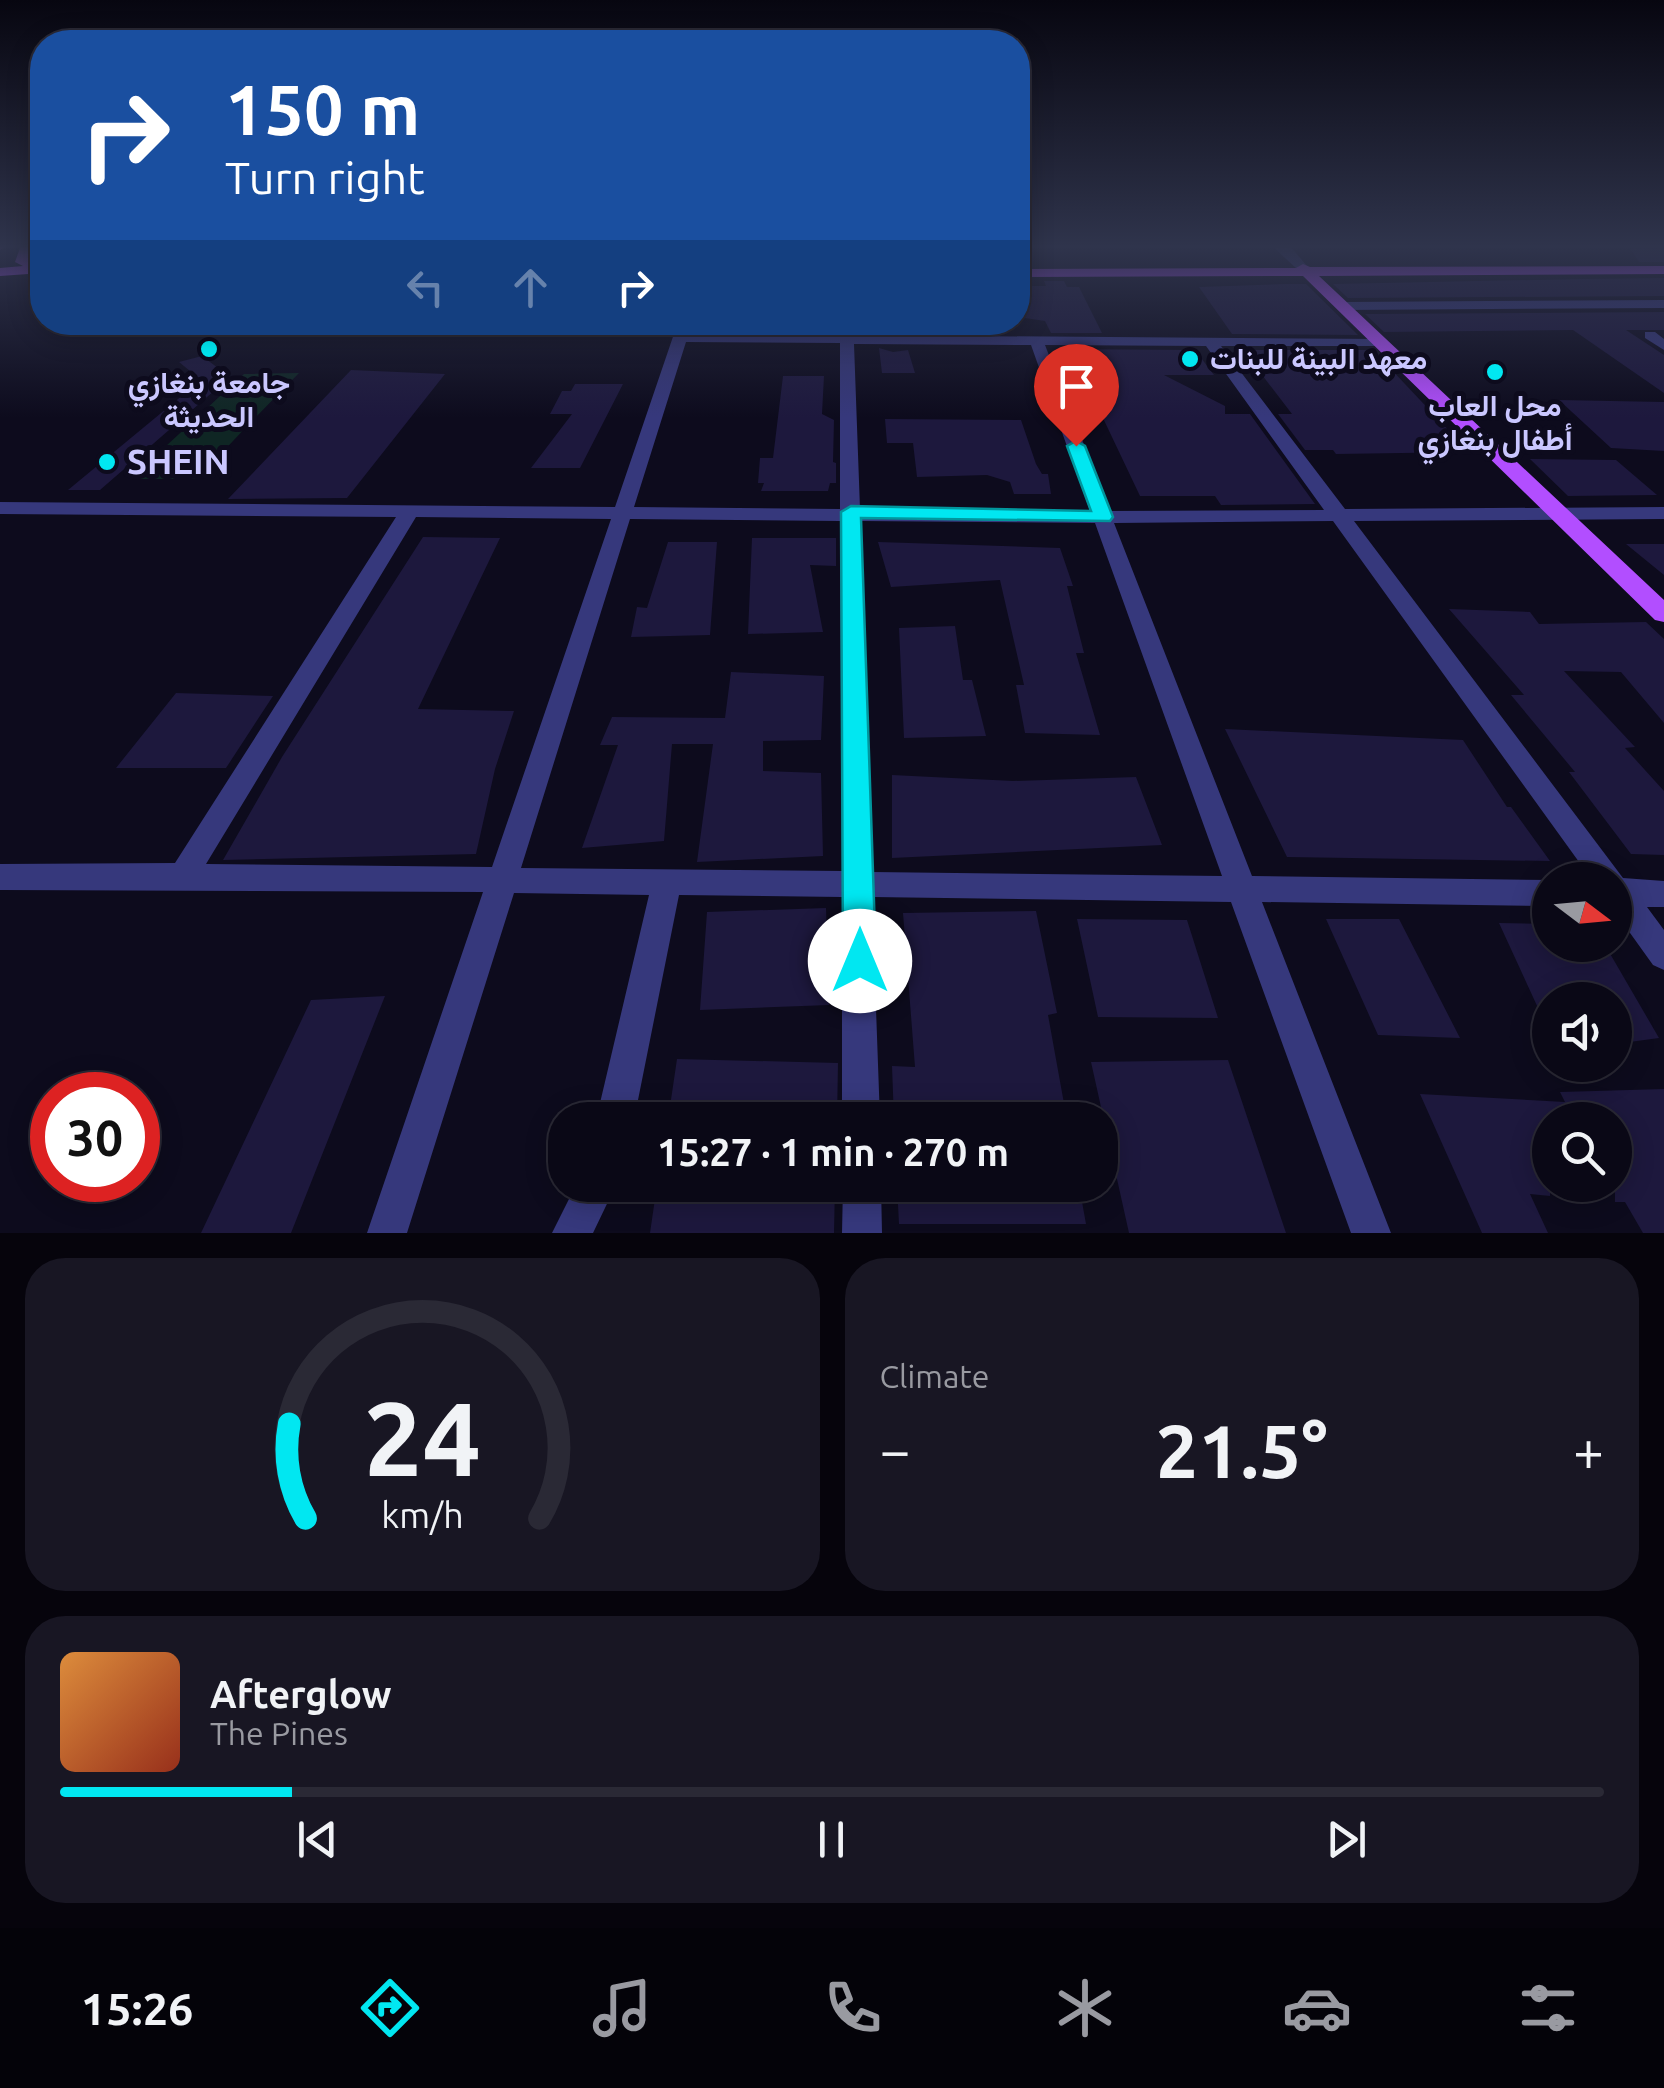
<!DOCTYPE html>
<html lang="en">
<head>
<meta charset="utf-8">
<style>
	:root { --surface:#0a0816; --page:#181623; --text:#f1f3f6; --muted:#999aa1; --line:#2a2935; --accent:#01e7f1 }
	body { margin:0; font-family:Ubuntu,Vazirmatn,sans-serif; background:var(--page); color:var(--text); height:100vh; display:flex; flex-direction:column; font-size:38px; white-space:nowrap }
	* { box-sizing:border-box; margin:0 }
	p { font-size:32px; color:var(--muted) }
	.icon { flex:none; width:55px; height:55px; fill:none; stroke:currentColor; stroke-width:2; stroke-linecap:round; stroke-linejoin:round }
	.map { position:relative; height:1233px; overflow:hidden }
	.sheet { display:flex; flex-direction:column; gap:25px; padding:25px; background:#06040c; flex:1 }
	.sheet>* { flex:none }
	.guide { position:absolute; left:30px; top:30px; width:1000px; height:305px; border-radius:40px; box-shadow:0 5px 25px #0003,0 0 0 2px var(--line); background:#1a4fa0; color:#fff; overflow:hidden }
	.needle { width:65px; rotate:106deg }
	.controls { position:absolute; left:1532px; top:862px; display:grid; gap:20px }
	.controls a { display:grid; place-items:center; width:100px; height:100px; border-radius:50%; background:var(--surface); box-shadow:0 5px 25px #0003,0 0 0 2px var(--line); font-size:50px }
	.speed { position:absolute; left:30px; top:1072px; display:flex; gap:20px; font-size:50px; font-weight:700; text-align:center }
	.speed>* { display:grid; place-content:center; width:130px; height:130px; border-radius:50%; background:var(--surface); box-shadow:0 5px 25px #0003,0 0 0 2px var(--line); line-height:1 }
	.speed .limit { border:15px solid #d22; background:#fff; color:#111 }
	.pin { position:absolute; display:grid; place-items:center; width:85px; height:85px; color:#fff; margin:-102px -42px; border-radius:50% 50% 50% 0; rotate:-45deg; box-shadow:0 0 10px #0007 }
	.pin .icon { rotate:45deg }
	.me { position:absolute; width:110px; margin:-55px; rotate:0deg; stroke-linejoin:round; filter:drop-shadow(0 0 8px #0008) }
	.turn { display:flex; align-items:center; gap:35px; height:210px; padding:0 30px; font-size:45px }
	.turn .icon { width:130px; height:130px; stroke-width:2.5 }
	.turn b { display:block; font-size:70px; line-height:85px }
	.lanes { display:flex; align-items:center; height:95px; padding:0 30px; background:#0003; justify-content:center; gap:50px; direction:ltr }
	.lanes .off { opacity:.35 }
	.big { font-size:75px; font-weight:600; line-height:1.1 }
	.sheet .widget { flex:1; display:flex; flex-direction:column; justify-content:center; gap:15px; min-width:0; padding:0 35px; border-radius:40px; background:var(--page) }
	.sheet .dial { align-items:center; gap:0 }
	.dial svg { height:260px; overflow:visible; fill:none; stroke:var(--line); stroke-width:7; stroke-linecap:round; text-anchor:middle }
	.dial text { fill:var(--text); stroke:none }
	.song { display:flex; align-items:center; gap:30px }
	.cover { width:120px; height:120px; border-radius:15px; background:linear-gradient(135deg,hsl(30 70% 55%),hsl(10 70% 35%)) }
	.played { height:10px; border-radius:5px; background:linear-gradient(90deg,var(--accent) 15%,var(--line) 15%) }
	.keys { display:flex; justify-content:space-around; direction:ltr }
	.heat { display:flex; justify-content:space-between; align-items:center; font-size:55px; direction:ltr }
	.sheet .tiles { flex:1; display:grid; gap:25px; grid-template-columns:1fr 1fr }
	.widget:last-child { grid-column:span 2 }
	.trip { position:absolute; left:548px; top:1102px; width:570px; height:100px; border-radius:40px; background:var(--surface); box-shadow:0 5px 25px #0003,0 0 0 2px var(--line); font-weight:600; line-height:100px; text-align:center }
	.dock { display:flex; height:160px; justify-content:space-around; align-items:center; background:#040309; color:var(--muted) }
	.dock .icon { width:70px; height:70px }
	.dock .on { color:var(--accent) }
	.dock b { font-size:45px; color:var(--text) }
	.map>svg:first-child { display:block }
</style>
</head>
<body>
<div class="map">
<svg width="1664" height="1233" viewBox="0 0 1664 1233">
	<rect width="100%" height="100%" fill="#0d0b1d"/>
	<path fill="#0f2624" d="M299 373 253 420 193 421 244 374Z
		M251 422 197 479H130L191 423Z"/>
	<path fill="#1d183d" d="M1628 245H1664V262H1639Z
		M1581 279 1664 278V296L1348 298 1333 284Z
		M1044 281H1064L1067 287H1079L1102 333H1051L1045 321 1018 317V286H1046Z
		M1286 284H1306L1358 335 1232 334 1199 287Z
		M1664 312V330H1626L1664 355V393L1573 330 1384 332 1365 314Z
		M879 348 893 352 908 350 915 373H882Z
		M1059 349 1195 350 1214 375H1164L1225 406V414H1250L1315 504 1221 505 1215 496H1140L1102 416H1087Z
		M1243 350H1373L1469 452 1336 454 1333 450H1305L1278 414H1292Z
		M202 356 230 377 100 490H68L201 380 179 362Z
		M351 370 445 374 347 498 228 499Z
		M783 376H824L822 414 834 420 833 462 836 463V483H830L828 491H761L764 483H758L760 458H773Z
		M575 384H623L580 468H531L572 414H550L562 391H571Z
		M1559 400 1664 402V451L1611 448Z
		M885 419 1021 420 1036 464 1042 474H1048L1051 494H1014L1010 482 987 475 917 477 913 443H887Z
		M1530 459 1616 460 1657 495 1568 496Z
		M423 537 500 538 418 709 514 711 495 769 476 854 223 860 282 757Z
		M752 538H836V566L810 565 823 632 748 634Z
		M668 542H717L710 635 631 637 637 607 647 608Z
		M878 542 1060 548 1073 586H1067L1084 653H1076L1100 735 1025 733 1016 685H1024L1000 580 891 587Z
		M1626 544H1664V575Z
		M1449 609 1530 612 1539 624 1646 622 1664 639V723L1621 672 1564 671 1635 747 1625 748 1664 791V855L1631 854 1569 772H1575L1511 695H1524Z
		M955 626 963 680H972L986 736 904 738 899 628Z
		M731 672 824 676 821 740 763 741V771L821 773 823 856 697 862 713 744H672L664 841 582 848 618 745H600L612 717 725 718Z
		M176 693 273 696 226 768H116Z
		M1225 729 1463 740 1507 807H1511L1550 861 1287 857Z
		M892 775 1013 781 1136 777 1162 845 892 858Z
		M826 908 829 1005 700 1010 707 912Z
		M1036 911 1057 1013 1048 1015 1067 1120H894L892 1066 915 1067 903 913Z
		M1077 919 1187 920 1218 1018 1098 1017Z
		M1326 919H1399L1460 1038 1378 1035Z
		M1499 923 1550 924V945H1605L1659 1038 1615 1044V1000H1550V1034Z
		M385 996 291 1233H201L311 1000Z
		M677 1059 838 1063 837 1120H668Z
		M1228 1060 1286 1233H1129L1091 1062Z
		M1664 1089V1233H1643L1625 1202H1615V1120H1550V1196L1530 1194 1548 1233H1482L1420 1094 1565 1102 1560 1092Z
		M657 1185H835L834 1233H650Z
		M897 1185H1079L1086 1224H899Z"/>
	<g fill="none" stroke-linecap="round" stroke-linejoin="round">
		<path fill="#36387c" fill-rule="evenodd" d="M1271 245 1290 246 1307 266 1297 269Z
			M1664 300V308L1342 310 1335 306 1342 302Z
			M678 322H692L688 334 1381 339 1388 343 1386 346H1221L1345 509 1664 507V519L1354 521 1623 878 1664 881V907H1647L1664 930V970L1653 965 1615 912V880H1592L1333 521 1114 523 1252 876 1550 880V906L1262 902 1391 1233H1351L1231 902 872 897 880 1120H842V897L679 895 634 1120H596L649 895 514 893 407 1233H367L483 892 0 890V864L175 863 396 517 0 514V502L615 507ZM686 342 840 343V509L634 507ZM854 344 1031 345 1090 511 860 509ZM1045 345 1206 346 1324 510 1110 511ZM416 517 611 519 492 867 206 864ZM630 519 840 521 842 871 521 868ZM860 521 1095 523 1222 876 872 872Z
			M1645 332H1655L1664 339V350L1645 338Z
			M576 1185H616L593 1233H552Z
			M843 1185H881L882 1233H842Z"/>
		<path fill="#b24eff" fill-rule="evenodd" d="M0 245H8L0 250Z
			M21 245H34L30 260 42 263V273L0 276V268L23 266 15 262Z
			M1303 264 1310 267 1664 266V274L1319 276 1664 600V622L1655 620 1303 276 1018 277V269L1296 268Z"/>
	</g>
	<linearGradient id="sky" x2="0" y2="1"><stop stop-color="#070610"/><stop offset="0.59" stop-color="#2f344c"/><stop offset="1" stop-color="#2f344c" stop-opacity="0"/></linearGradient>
	<rect width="1664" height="418" fill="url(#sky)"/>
	<path fill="#01e7f1" stroke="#01969d" stroke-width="2.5" d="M1076 441 1085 446 1113 517 1110 521 861 518 876 961 871 972 860 976 848 972 843 961 841 512 851 506 1091 511 1067 446Z"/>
	<g fill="#01e7f1" stroke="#0d0b1d" stroke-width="4">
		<circle cx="209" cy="349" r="10"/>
		<circle cx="1190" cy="359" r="10"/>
		<circle cx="1495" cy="372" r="10"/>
		<circle cx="107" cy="462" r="10"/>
	</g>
	<g text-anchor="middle" stroke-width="10" stroke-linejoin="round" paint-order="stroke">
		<g font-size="30" font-weight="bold" fill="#cac7ff" stroke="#0d0b1d">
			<text x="1210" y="369" text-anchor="start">معهد البينة للبنات</text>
			<text x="209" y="393">جامعة بنغازي<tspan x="209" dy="34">الحديثة</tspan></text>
			<text x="1495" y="416">محل العاب<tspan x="1495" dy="34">أطفال بنغازي</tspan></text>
		</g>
		<g font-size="35" font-weight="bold" fill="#cac7ff" stroke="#0d0b1d" text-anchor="start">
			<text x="127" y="474">SHEIN</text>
		</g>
	</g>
</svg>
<div class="controls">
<a><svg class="needle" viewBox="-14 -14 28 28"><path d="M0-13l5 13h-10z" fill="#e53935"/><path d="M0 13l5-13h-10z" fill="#999aa1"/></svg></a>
<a><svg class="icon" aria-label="sound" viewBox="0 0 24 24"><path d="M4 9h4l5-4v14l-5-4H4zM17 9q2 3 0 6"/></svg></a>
<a><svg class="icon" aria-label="search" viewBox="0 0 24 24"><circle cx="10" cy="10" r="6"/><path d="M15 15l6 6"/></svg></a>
</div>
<div class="speed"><div class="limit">30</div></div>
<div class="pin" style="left:1076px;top:446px;background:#d93025"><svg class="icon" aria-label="arrive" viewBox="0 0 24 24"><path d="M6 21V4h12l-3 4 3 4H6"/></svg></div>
<svg class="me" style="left:860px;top:961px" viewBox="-20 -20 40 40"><circle r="19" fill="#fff"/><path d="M0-13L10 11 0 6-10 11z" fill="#01e7f1"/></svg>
<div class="trip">15:27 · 1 min · 270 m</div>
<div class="guide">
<div class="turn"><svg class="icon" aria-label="right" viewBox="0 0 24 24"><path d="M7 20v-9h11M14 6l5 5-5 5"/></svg><div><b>150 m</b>Turn right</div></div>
<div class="lanes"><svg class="icon off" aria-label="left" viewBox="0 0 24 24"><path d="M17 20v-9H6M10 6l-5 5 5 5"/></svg><svg class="icon off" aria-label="ahead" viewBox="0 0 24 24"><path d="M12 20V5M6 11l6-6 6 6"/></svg><svg class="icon" aria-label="right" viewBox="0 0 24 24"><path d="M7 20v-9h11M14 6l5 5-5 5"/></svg></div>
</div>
</div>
<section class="sheet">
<div class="tiles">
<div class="widget dial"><svg viewBox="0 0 100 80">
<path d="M14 69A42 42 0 1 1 86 69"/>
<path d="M14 69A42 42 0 0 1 9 40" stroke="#01e7f1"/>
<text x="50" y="56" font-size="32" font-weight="700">24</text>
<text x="50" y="72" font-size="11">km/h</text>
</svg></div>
<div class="widget"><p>Climate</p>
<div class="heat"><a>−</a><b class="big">21.5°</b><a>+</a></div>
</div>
<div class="widget">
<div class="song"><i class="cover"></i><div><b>Afterglow</b><p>The Pines</p></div></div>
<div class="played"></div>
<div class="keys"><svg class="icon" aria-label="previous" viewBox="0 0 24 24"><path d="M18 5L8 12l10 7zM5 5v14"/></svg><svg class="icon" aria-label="pause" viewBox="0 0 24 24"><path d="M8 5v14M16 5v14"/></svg><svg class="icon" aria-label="next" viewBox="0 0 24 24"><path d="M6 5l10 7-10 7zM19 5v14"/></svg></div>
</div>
</div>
</section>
<nav class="dock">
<b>15:26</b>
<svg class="icon on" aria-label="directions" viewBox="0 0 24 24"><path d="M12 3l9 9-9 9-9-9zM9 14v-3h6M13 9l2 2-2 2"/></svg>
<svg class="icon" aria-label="music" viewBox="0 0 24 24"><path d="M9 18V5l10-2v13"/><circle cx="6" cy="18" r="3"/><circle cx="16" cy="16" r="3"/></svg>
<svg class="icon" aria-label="phone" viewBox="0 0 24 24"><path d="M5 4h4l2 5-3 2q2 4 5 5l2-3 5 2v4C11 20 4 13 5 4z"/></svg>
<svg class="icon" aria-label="climate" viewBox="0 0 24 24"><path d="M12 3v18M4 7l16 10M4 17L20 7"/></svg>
<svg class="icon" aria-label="car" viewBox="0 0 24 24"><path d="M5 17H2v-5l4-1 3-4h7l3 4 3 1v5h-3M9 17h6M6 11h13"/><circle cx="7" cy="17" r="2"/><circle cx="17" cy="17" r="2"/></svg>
<svg class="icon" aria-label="filters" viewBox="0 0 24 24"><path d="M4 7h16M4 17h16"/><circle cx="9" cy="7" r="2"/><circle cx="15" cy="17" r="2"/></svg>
</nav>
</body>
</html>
